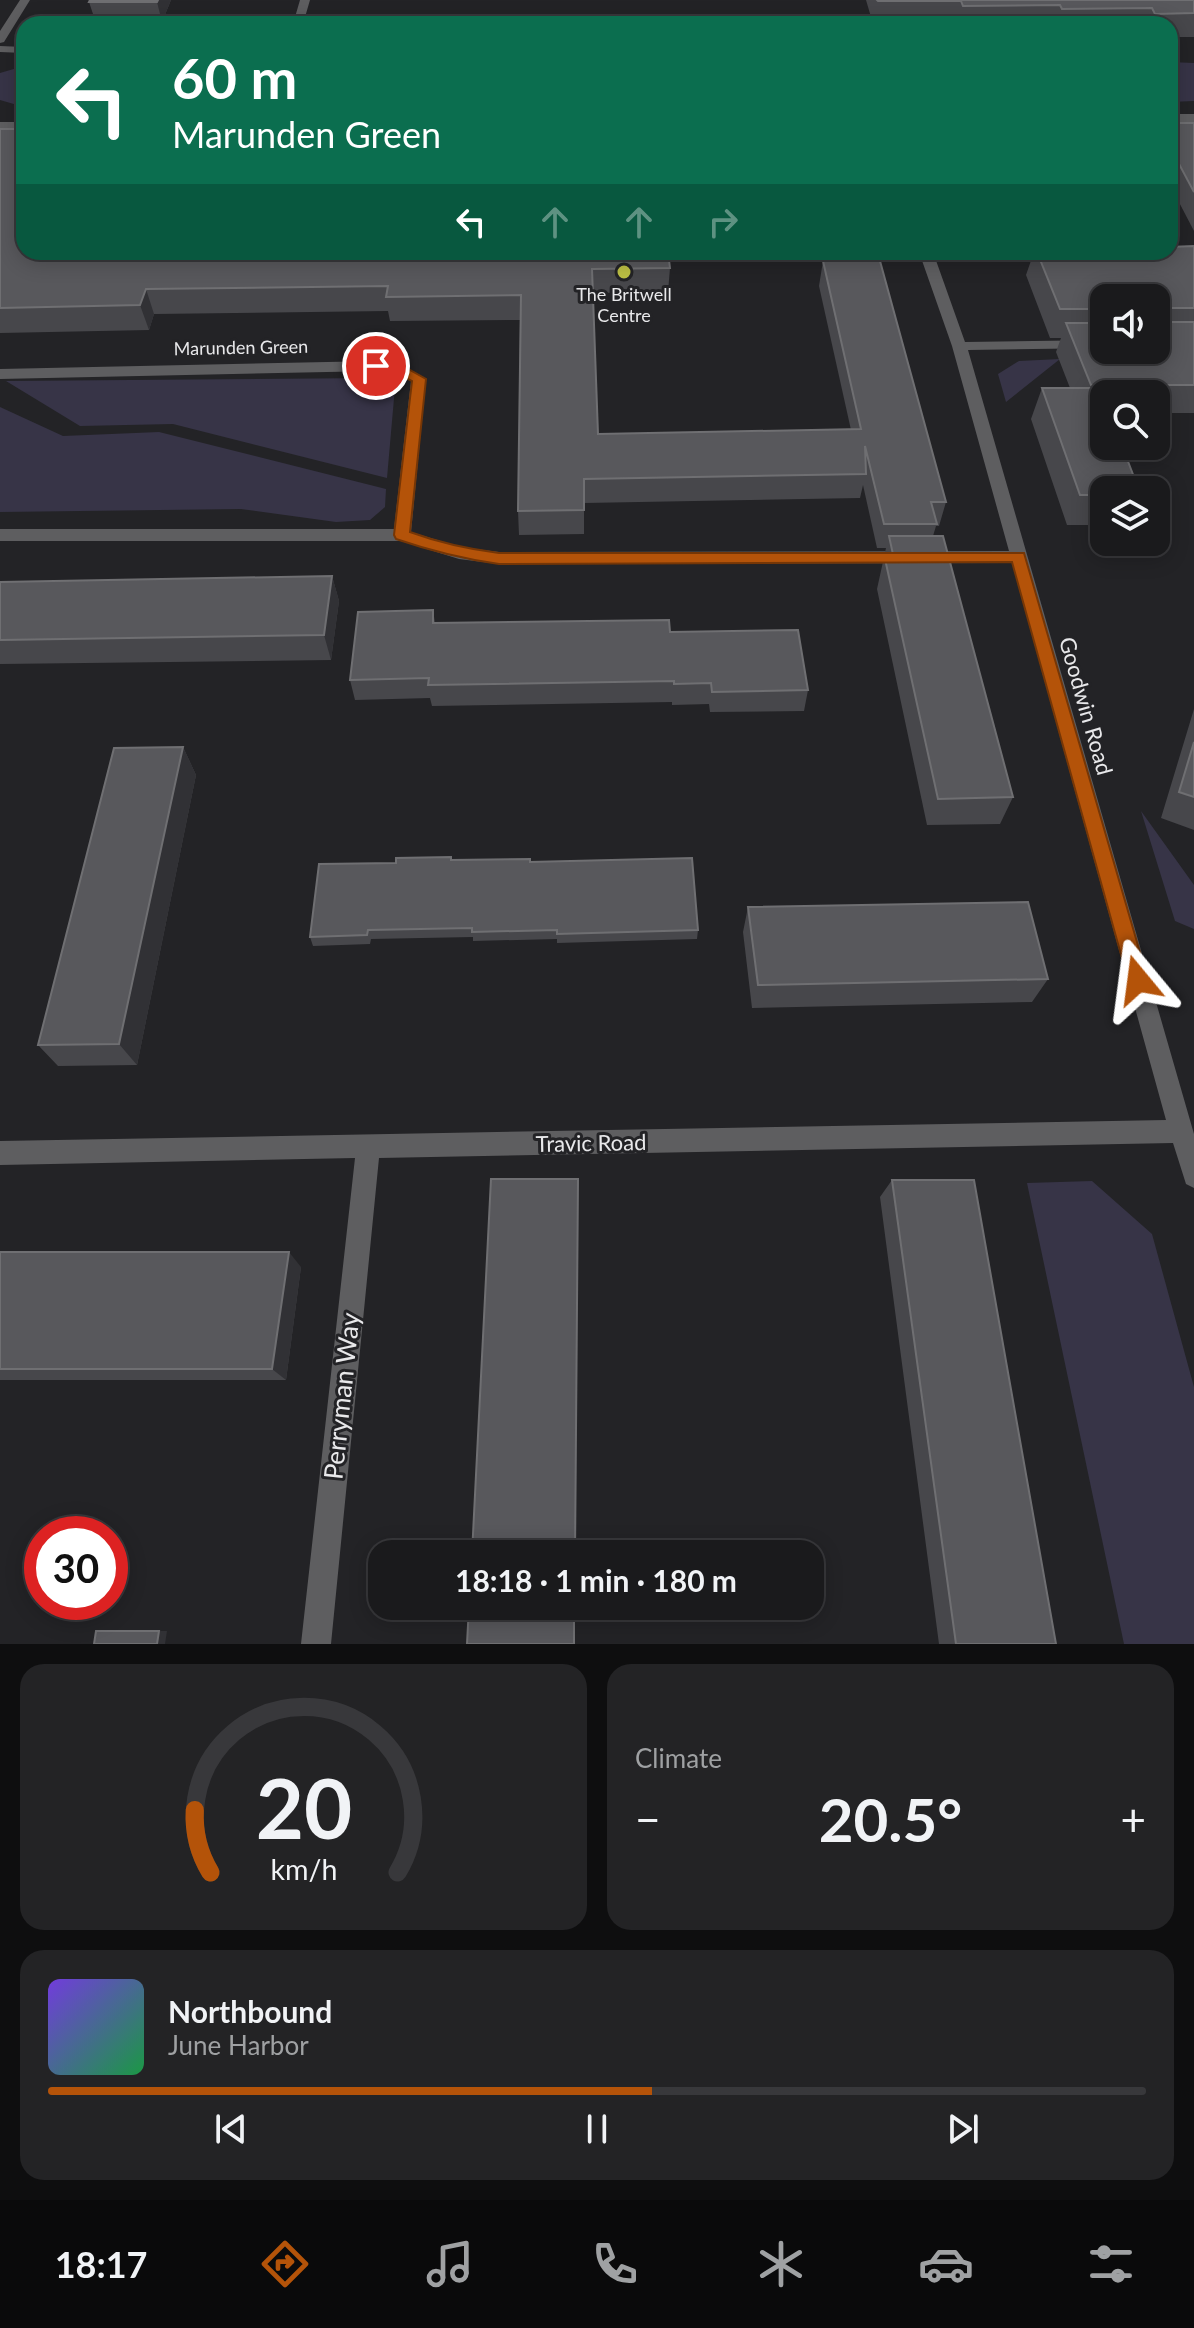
<!DOCTYPE html>
<html lang="en">
<head>
<meta charset="utf-8">
<style>
	:root { --surface:#1a1a1c; --page:#232325; --text:#f1f3f6; --muted:#9fa1a3; --line:#38383b; --accent:#b45309 }
	body { margin:0; font-family:Lato,sans-serif; background:var(--page); color:var(--text); height:100vh; display:flex; flex-direction:column; font-size:30px; white-space:nowrap }
	* { box-sizing:border-box; margin:0 }
	p { font-size:26px; color:var(--muted) }
	.icon { flex:none; width:44px; height:44px; fill:none; stroke:currentColor; stroke-width:2; stroke-linecap:round; stroke-linejoin:round }
	.map { position:relative; height:1644px; overflow:hidden }
	.panel { display:flex; flex-direction:column; gap:20px; padding:20px; background:#0e0e0f; flex:1 }
	.panel>* { flex:none }
	.top-card { position:absolute; left:16px; top:16px; width:1162px; height:244px; border-radius:24px; box-shadow:0 4px 20px #0003,0 0 0 2px var(--line); background:#0b6e4f; color:#fff; overflow:hidden }
	.tools { position:absolute; left:1090px; top:284px; display:grid; gap:16px }
	.tools a { display:grid; place-items:center; width:80px; height:80px; border-radius:16px; background:var(--surface); box-shadow:0 4px 20px #0003,0 0 0 2px var(--line); font-size:40px }
	.speed { position:absolute; left:24px; top:1516px; display:flex; gap:16px; font-size:40px; font-weight:700; text-align:center }
	.speed>* { display:grid; place-content:center; width:104px; height:104px; border-radius:50%; background:var(--surface); box-shadow:0 4px 20px #0003,0 0 0 2px var(--line); line-height:1 }
	.speed .limit { border:12px solid #d22; background:#fff; color:#111 }
	.pin { position:absolute; display:grid; place-items:center; width:68px; height:68px; color:#fff; margin:-34px; border:4px solid #fff; border-radius:50%; box-shadow:0 2px 8px #0007 }
	.me { position:absolute; width:88px; margin:-44px; rotate:344deg; stroke-linejoin:round; filter:drop-shadow(0 0 6px #0008) }
	.turn { display:flex; align-items:center; gap:28px; height:168px; padding:0 24px; font-size:36px }
	.turn .icon { width:104px; height:104px; stroke-width:2.5 }
	.turn b { display:block; font-size:56px; line-height:68px }
	.lanes { display:flex; align-items:center; height:76px; padding:0 24px; background:#0003; justify-content:center; gap:40px; direction:ltr }
	.lanes .off { opacity:.35 }
	.big { font-size:60px; font-weight:700; line-height:1.1 }
	.panel .tile { flex:1; display:flex; flex-direction:column; justify-content:center; gap:12px; min-width:0; padding:0 28px; border-radius:24px; background:var(--page) }
	.panel .dial { align-items:center; gap:0 }
	.dial svg { height:208px; overflow:visible; fill:none; stroke:var(--line); stroke-width:7; stroke-linecap:round; text-anchor:middle }
	.dial text { fill:var(--text); stroke:none }
	.song { display:flex; align-items:center; gap:24px }
	.cover { width:96px; height:96px; border-radius:12px; background:linear-gradient(135deg,hsl(260 70% 55%),hsl(140 70% 35%)) }
	.played { height:8px; border-radius:4px; background:linear-gradient(90deg,var(--accent) 55%,var(--line) 55%) }
	.keys { display:flex; justify-content:space-around; direction:ltr }
	.heat { display:flex; justify-content:space-between; align-items:center; font-size:44px; direction:ltr }
	.panel .tiles { flex:1; display:grid; gap:20px; grid-template-columns:1fr 1fr }
	.tile:last-child { grid-column:span 2 }
	.trip { position:absolute; left:368px; top:1540px; width:456px; height:80px; border-radius:24px; background:var(--surface); box-shadow:0 4px 20px #0003,0 0 0 2px var(--line); font-weight:700; line-height:80px; text-align:center }
	.tabs { display:flex; height:128px; justify-content:space-around; align-items:center; background:#0a0a0b; color:var(--muted) }
	.tabs .icon { width:56px; height:56px }
	.tabs .active { color:var(--accent) }
	.tabs b { font-size:36px; color:var(--text) }
	.map>svg:first-child { display:block }
</style>
</head>
<body>
<div class="map">
<svg width="1194" height="1644" viewBox="0 0 1194 1644">
	<rect width="100%" height="100%" fill="#232326"/>
	<path fill="#373447" d="M1170 62 1194 63V101L1170 102Z
		M24 66V107L0 100V73Z
		M1060 359 1006 402 998 374 1019 361Z
		M375 378 388 380 395 387 387 478 173 424 80 426 6 381Z
		M0 407 63 436 159 432 386 489 385 507 370 520 336 522 241 509 0 512Z
		M1141 811 1194 885V929L1175 921Z
		M1092 1181 1152 1234 1194 1387V1644H1124L1027 1183Z"/>
	<g fill="none" stroke-linecap="round" stroke-linejoin="round">
		<path fill="#5e5e60" fill-rule="evenodd" d="M300 0H310L303 24H293Z
			M866 252H931L934 255 927 259 873 256Z"/>
		<path fill="#5e5e60" fill-rule="evenodd" d="M20 0H30L4 42 0 43V31Z
			M0 46 24 47V53L0 52Z
			M1170 114H1194V122H1170Z
			M0 122H24V130H0Z
			M919 252H933L965 342 1104 340V348L968 350 1194 1134V1188L1186 1184 1173 1143 379 1158 331 1644H301L355 1158 0 1165V1141L1166 1120 1012 563 499 564 459 559 401 541H0V529H394L411 381 393 372 376 371 0 379V369L376 361 401 365 426 379 411 532 460 547 499 552 1009 551 952 346Z"/>
	</g>
	<path fill="#47474b" fill-rule="evenodd" d="M90 0H171L162 22 96 23 89 2Z
		M866 0H1194V37H1170V24H873Z
		M1170 123H1194V231L1170 185Z
		M0 129 24 252 670 268 668 292 593 293 598 434 851 430 819 286 823 261 946 502 939 526H936L933 536 1013 797 1000 824 927 825 877 589 886 548H877L863 485 860 498 584 503V534L519 535 518 511 520 320 390 321 388 311 154 314 149 330 0 333Z
		M1194 246V413H1156V394H1104V525H1067L1031 419 1042 388H1070L1056 352 1061 338H1050L1026 275 1034 252H1170ZM1104 298 1156 350H1104Z
		M332 576 339 601 331 660 0 664V582Z
		M433 610 435 623 670 632 808 690 804 711 710 712 709 704 672 705V702L432 706 430 698 355 700 350 680Z
		M1194 709V830L1161 818Z
		M183 747 196 775 137 1065 58 1066 38 1045Z
		M451 857 452 860 530 862 698 930 697 939 557 943V939L473 941V937L371 939 370 944 313 946 310 937 396 863Z
		M748 907 1048 979 1032 1002 752 1008 743 932Z
		M892 1180 1056 1644H939L880 1197Z
		M0 1252 301 1267 286 1380H0Z"/>
	<path fill="#313135" d="M158 0H171L162 22 157 2Z
		M146 289 154 314 149 330 140 305Z
		M332 576 339 601 331 660 324 635Z
		M183 747 196 775 137 1065 119 1044Z
		M578 1179 576 1554H575Z
		M289 1252 301 1267 286 1380 272 1369Z
		M159 1631H167L165 1644H157Z"/>
	<path fill="#58585c" stroke="#6f6f72" stroke-width="2" d="M90 0H158L157 2H89Z
		M877 0H1194V13L1155 14 1152 8 1062 9 1060 5 963 6 961 1H878Z
		M1170 123H1194V192L1170 147Z
		M0 129H24V252H668L670 268 592 269 598 434 861 429 823 261H880L946 502H931L937 524H884L865 446 866 474 584 479V510L518 511 521 295 386 297 388 286 146 289 140 305 0 308Z
		M1194 246V308H1166L1165 319 1168 322H1194V385H1091L1066 323H1104V350H1156V298H1104V309H1060L1037 252H1170V247Z
		M1042 388H1100L1104 398V446H1122L1139 490H1104V495H1080Z
		M889 536H943L1013 797 938 799 885 559H894Z
		M332 576 324 635 0 640V582Z
		M433 610V623L669 620 670 632 798 630 808 690 712 692 711 683 674 684V681L428 685 429 678 350 680 358 612Z
		M1194 742V797L1179 792Z
		M183 747 119 1044 38 1045 114 748Z
		M451 857V860L530 859V862L692 858 698 930 557 934V930L472 932V928L368 930 367 935 310 937 319 864 396 863V858Z
		M1028 902 1048 979 758 985 748 907Z
		M491 1179H578L575 1554H472Z
		M892 1180H974L1056 1644H956Z
		M0 1252H289L272 1369H0Z
		M469 1606H574V1644H467Z
		M96 1631H159L157 1644H94Z"/>
	<path fill="#b45309" stroke="#753606" stroke-width="2" d="M376 362 401 365 426 379 410 532C440 543 468 549 499 553H1024L1148 980 1145 986 1138 989 1131 986 1128 980 1012 562 499 564C463 559 431 551 396 539L394 535 412 381 394 372 371 369 369 366Z"/>
	<circle fill="#bcbf44" stroke="#232326" stroke-width="3" cx="624" cy="272" r="8"/>
	<g text-anchor="middle" stroke-width="6" stroke-linejoin="round" paint-order="stroke">
		<g font-size="18" fill="#e8e8ea" stroke="#232326">
			<text x="624" y="301">The Britwell<tspan x="624" dy="21">Centre</tspan></text>
		</g>
		<g font-size="18" fill="#e8e8ea" stroke="#232326">
			<text transform="translate(241 348) rotate(-1)" y="6">Marunden Green</text>
		</g>
		<g font-size="22" fill="#e8e8ea" stroke="#232326">
			<text transform="translate(1086 706) rotate(74)" y="8">Goodwin Road</text>
			<text transform="translate(591 1143) rotate(-1)" y="8">Travic Road</text>
		</g>
		<g font-size="26" fill="#e8e8ea" stroke="#232326">
			<text transform="translate(342 1396) rotate(-84)" y="9">Perryman Way</text>
		</g>
	</g>
</svg>
<div class="tools">
<a><svg class="icon" aria-label="sound" viewBox="0 0 24 24"><path d="M4 9h4l5-4v14l-5-4H4zM17 9q2 3 0 6"/></svg></a>
<a><svg class="icon" aria-label="search" viewBox="0 0 24 24"><circle cx="10" cy="10" r="6"/><path d="M15 15l6 6"/></svg></a>
<a><svg class="icon" aria-label="layers" viewBox="0 0 24 24"><path d="M12 4l9 5-9 5-9-5zM3 14l9 5 9-5"/></svg></a>
</div>
<div class="speed"><div class="limit">30</div></div>
<div class="pin" style="left:376px;top:366px;background:#d93025"><svg class="icon" aria-label="arrive" viewBox="0 0 24 24"><path d="M6 21V4h12l-3 4 3 4H6"/></svg></div>
<svg class="me" style="left:1138px;top:980px" viewBox="-20 -20 40 40"><path d="M0-17L14 15 0 8-14 15z" fill="#b45309" stroke="#fff" stroke-width="4"/></svg>
<div class="trip">18:18 · 1 min · 180 m</div>
<div class="top-card">
<div class="turn"><svg class="icon" aria-label="left" viewBox="0 0 24 24"><path d="M17 20v-9H6M10 6l-5 5 5 5"/></svg><div><b>60 m</b>Marunden Green</div></div>
<div class="lanes"><svg class="icon" aria-label="left" viewBox="0 0 24 24"><path d="M17 20v-9H6M10 6l-5 5 5 5"/></svg><svg class="icon off" aria-label="ahead" viewBox="0 0 24 24"><path d="M12 20V5M6 11l6-6 6 6"/></svg><svg class="icon off" aria-label="ahead" viewBox="0 0 24 24"><path d="M12 20V5M6 11l6-6 6 6"/></svg><svg class="icon off" aria-label="right" viewBox="0 0 24 24"><path d="M7 20v-9h11M14 6l5 5-5 5"/></svg></div>
</div>
</div>
<section class="panel">
<div class="tiles">
<div class="tile dial"><svg viewBox="0 0 100 80">
<path d="M14 69A42 42 0 1 1 86 69"/>
<path d="M14 69A42 42 0 0 1 8 45" stroke="#b45309"/>
<text x="50" y="56" font-size="32" font-weight="700">20</text>
<text x="50" y="72" font-size="11">km/h</text>
</svg></div>
<div class="tile"><p>Climate</p>
<div class="heat"><a>−</a><b class="big">20.5°</b><a>+</a></div>
</div>
<div class="tile">
<div class="song"><i class="cover"></i><div><b>Northbound</b><p>June Harbor</p></div></div>
<div class="played"></div>
<div class="keys"><svg class="icon" aria-label="previous" viewBox="0 0 24 24"><path d="M18 5L8 12l10 7zM5 5v14"/></svg><svg class="icon" aria-label="pause" viewBox="0 0 24 24"><path d="M8 5v14M16 5v14"/></svg><svg class="icon" aria-label="next" viewBox="0 0 24 24"><path d="M6 5l10 7-10 7zM19 5v14"/></svg></div>
</div>
</div>
</section>
<nav class="tabs">
<b>18:17</b>
<svg class="icon active" aria-label="directions" viewBox="0 0 24 24"><path d="M12 3l9 9-9 9-9-9zM9 14v-3h6M13 9l2 2-2 2"/></svg>
<svg class="icon" aria-label="music" viewBox="0 0 24 24"><path d="M9 18V5l10-2v13"/><circle cx="6" cy="18" r="3"/><circle cx="16" cy="16" r="3"/></svg>
<svg class="icon" aria-label="phone" viewBox="0 0 24 24"><path d="M5 4h4l2 5-3 2q2 4 5 5l2-3 5 2v4C11 20 4 13 5 4z"/></svg>
<svg class="icon" aria-label="climate" viewBox="0 0 24 24"><path d="M12 3v18M4 7l16 10M4 17L20 7"/></svg>
<svg class="icon" aria-label="car" viewBox="0 0 24 24"><path d="M5 17H2v-5l4-1 3-4h7l3 4 3 1v5h-3M9 17h6M6 11h13"/><circle cx="7" cy="17" r="2"/><circle cx="17" cy="17" r="2"/></svg>
<svg class="icon" aria-label="filters" viewBox="0 0 24 24"><path d="M4 7h16M4 17h16"/><circle cx="9" cy="7" r="2"/><circle cx="15" cy="17" r="2"/></svg>
</nav>
</body>
</html>
